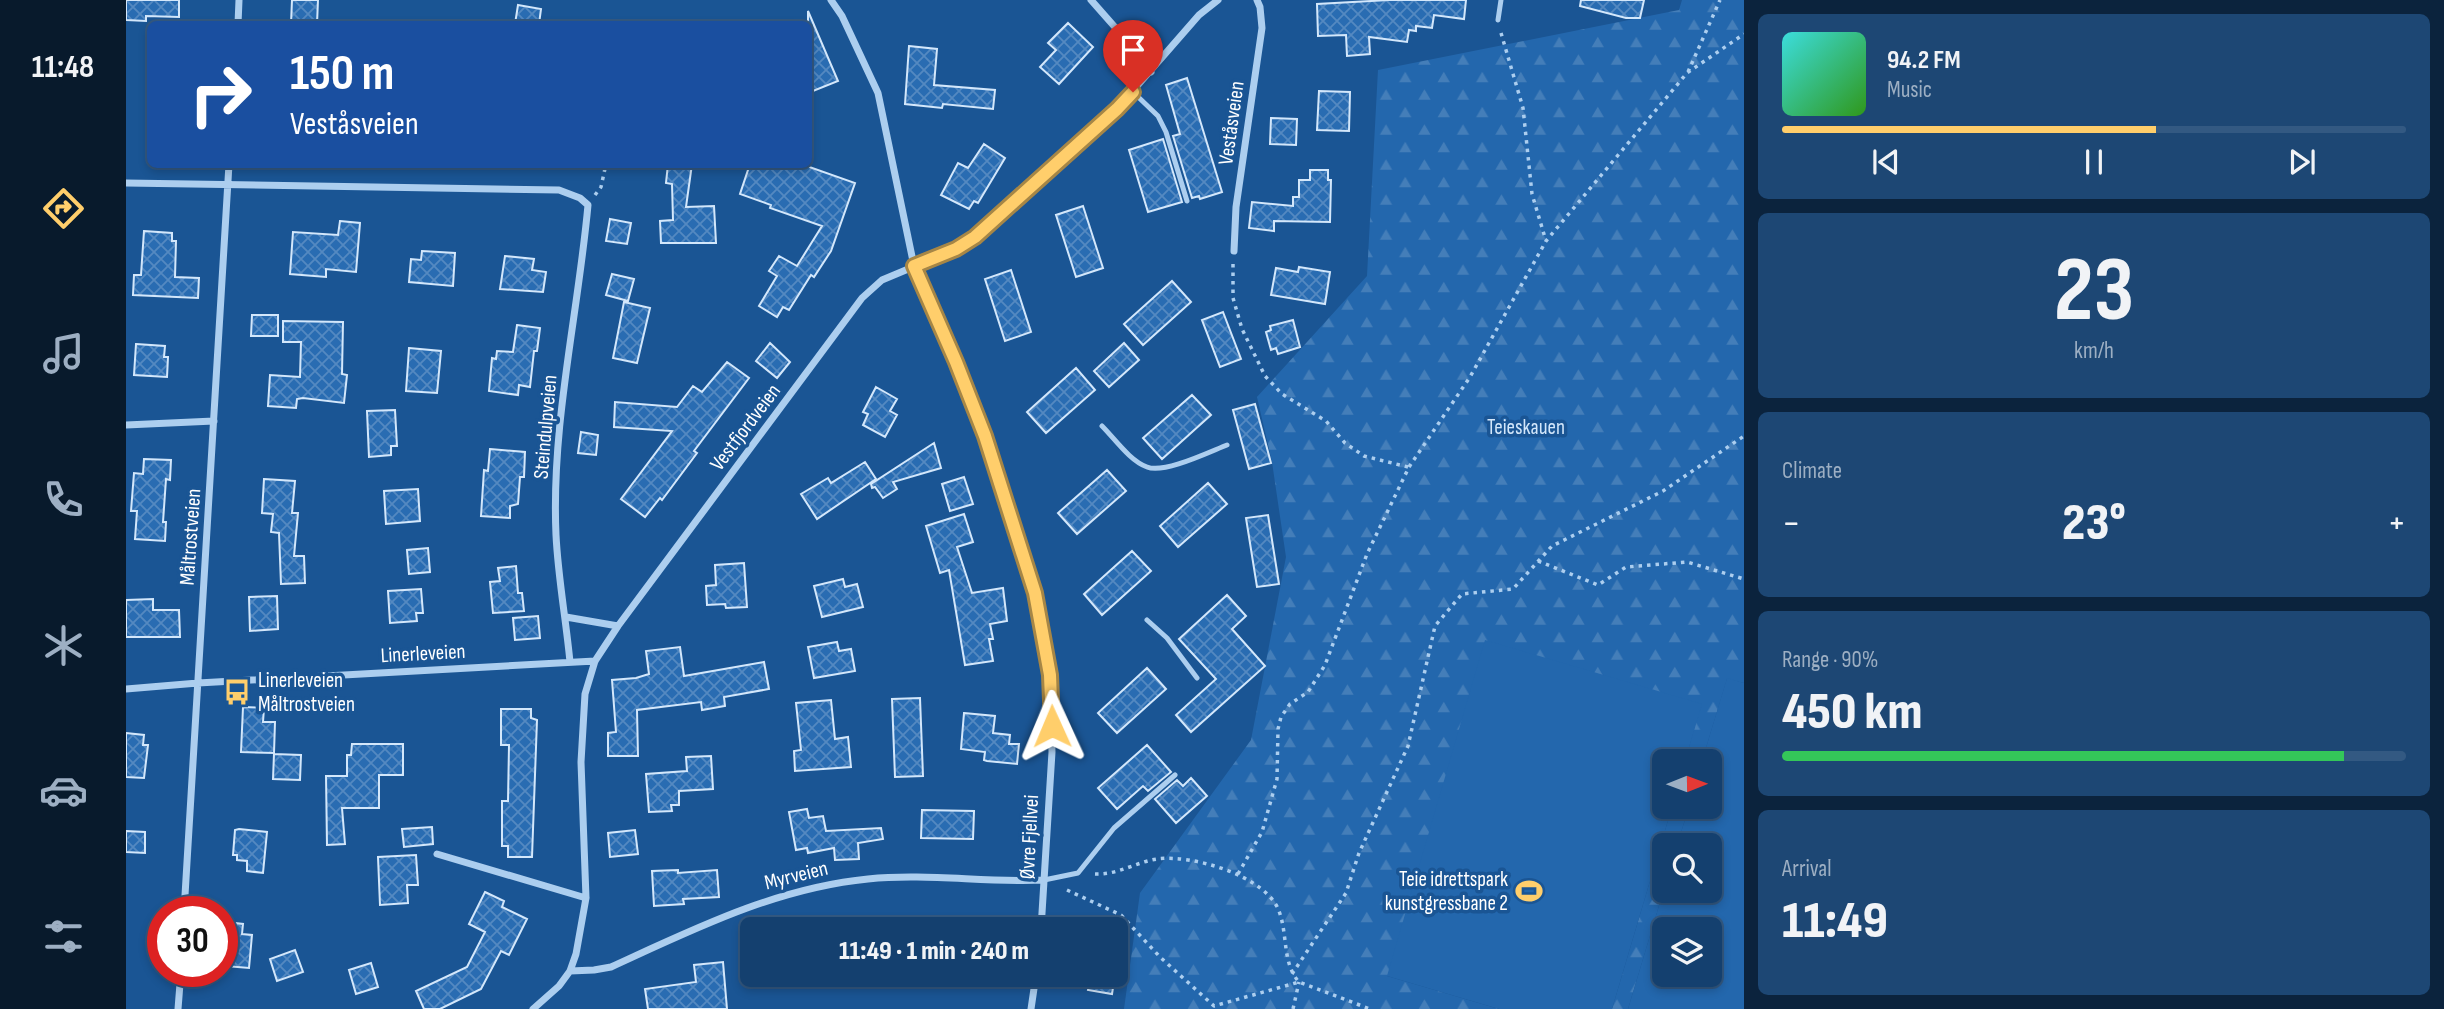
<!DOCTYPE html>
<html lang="en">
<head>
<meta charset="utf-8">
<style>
	:root { --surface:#14406f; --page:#1d4774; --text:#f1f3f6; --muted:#9dafc3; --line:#335982; --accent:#ffce6b }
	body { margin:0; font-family:"Sofia Sans Condensed",sans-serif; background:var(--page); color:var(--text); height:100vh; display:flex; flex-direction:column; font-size:26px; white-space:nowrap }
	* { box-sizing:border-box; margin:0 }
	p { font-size:23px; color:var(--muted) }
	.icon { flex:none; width:38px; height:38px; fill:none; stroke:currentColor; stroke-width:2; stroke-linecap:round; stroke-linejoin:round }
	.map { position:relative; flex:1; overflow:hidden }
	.side { display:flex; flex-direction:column; gap:14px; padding:14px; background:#0b233d; width:700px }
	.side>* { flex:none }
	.banner { position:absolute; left:21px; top:21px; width:665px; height:147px; border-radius:10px; box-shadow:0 4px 10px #0003,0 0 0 2px var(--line); background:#1a4fa0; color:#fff; overflow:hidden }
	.needle { width:46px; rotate:89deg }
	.fabs { position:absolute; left:1526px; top:749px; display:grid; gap:14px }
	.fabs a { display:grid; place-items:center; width:70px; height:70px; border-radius:10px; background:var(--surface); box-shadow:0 4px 10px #0003,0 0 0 2px var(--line); font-size:35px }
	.speed { position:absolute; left:21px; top:896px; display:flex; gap:14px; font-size:35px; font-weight:700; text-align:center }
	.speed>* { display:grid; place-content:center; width:91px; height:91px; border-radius:50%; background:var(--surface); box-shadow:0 4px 10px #0003,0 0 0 2px var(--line); line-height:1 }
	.speed .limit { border:10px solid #d22; background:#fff; color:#111 }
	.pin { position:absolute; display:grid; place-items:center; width:60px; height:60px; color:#fff; margin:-72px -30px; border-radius:50% 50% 50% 0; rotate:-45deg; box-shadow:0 0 7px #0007 }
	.pin .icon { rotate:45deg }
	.me { position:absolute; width:77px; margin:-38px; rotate:359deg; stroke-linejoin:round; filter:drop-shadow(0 0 5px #0008) }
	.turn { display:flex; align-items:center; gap:24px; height:147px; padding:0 28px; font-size:32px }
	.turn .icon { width:91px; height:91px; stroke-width:2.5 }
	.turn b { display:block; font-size:49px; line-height:60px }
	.big { font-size:52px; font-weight:800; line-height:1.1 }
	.side .card { flex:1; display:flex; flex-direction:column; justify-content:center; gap:10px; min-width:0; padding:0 24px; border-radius:10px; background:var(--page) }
	.side .dial { align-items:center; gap:0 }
	.dial b { font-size:91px; line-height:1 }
	.song { display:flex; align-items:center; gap:21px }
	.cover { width:84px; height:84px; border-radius:10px; background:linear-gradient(135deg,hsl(180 70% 55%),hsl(110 70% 35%)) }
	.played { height:7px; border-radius:4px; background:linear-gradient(90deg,var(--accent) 60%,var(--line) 60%) }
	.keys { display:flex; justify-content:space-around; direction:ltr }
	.heat { display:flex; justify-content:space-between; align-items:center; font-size:38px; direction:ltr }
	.charge { height:10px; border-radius:5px; background:linear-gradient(90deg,#34c759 90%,var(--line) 0) }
	.trip { position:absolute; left:614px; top:917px; width:388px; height:70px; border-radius:10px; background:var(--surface); box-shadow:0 4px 10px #0003,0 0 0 2px var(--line); font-weight:800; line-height:70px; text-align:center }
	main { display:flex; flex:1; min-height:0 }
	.menu { display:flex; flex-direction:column; width:126px; justify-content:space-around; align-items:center; background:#081a2c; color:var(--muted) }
	.menu .icon { width:49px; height:49px }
	.menu .on { color:var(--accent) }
	.menu b { font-size:32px; color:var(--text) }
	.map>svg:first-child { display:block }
</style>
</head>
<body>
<main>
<nav class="menu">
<b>11:48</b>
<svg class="icon on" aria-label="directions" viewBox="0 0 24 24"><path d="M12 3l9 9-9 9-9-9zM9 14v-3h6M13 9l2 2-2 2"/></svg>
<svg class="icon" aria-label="music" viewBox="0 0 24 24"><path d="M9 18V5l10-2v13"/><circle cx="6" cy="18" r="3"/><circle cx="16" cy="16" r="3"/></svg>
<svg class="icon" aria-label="phone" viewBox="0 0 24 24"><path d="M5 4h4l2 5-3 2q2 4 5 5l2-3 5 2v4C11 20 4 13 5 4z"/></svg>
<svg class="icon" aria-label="climate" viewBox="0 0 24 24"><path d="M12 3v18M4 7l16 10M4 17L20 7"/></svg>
<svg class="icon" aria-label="car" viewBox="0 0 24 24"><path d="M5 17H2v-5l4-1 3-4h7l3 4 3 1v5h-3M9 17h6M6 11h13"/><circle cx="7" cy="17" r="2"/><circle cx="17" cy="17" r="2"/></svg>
<svg class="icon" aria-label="filters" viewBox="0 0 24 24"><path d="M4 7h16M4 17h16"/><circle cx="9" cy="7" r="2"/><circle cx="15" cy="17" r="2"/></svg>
</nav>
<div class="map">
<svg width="1618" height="1009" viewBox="0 0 1618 1009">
	<defs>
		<pattern id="forest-firs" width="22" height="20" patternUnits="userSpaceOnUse" patternTransform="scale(1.75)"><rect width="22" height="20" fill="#2367ad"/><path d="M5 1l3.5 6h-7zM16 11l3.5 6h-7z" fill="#447eb9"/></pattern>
		<pattern id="building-cross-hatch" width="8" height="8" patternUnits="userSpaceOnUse" patternTransform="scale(1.75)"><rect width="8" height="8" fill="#296cb2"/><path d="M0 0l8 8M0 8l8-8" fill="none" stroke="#5489c1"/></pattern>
	</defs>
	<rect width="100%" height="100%" fill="#1a5594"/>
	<path fill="url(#forest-firs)" d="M1556 0H1618V683L1601 679 1576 761H1559L1575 704 1261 976 1373 1009H998L1014 893 1125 740 1160 557 1146 462 1131 397 1241 276 1252 70 1553 10Z
		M1546 807H1563L1551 845H1538V889L1502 1009H1486Z"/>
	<path fill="#2367ad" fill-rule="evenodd" d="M1359 640 1576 704 1559 761H1538V807H1546L1486 1009H1373L1261 976Z
		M1601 678 1618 683V1009H1502L1538 889V891H1584V845H1551L1563 807H1584V761H1576ZM1538 929H1584V975H1538Z"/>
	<path fill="url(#building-cross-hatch)" stroke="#d3e7fb" stroke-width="2" d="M0 0H53V17L20 16V21L0 20Z
		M166 0H192L191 24H165Z
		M1263 0H1340L1338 19 1308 15 1306 28 1290 26V31L1283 30 1281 42 1243 37 1244 54 1221 56 1220 35 1192 36 1191 4Z
		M1455 0H1518L1514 18H1500L1454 6Z
		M392 5 415 9 413 24H389Z
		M682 11 712 81 682 93Z
		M942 23 967 47 933 84 914 67 930 50 922 43Z
		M783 46 811 49 808 85 869 90 867 109 817 104 816 108 779 104Z
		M1061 78 1096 192 1074 199 1073 196 1066 198 1047 136 1054 134 1040 85Z
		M1193 91 1224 92 1223 131 1191 130Z
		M1145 118 1171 119 1170 145 1144 144Z
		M1037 139 1056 202 1022 212 1003 150Z
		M858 144 879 158 852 203 848 201 843 209 815 195 832 163 842 168Z
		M542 164H566L560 207 588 206 590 243H535L534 221 547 220 546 184 540 183Z
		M624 164H675L729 183 705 251 688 277 685 275 663 310 657 307 651 317 633 306 651 276 643 271 653 256 671 266 696 226 644 208 645 205 614 194Z
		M1184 170H1202V180H1205L1204 222 1148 221V231L1123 228 1126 202 1167 206V197H1173V180H1184Z
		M957 206 977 268 950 277 930 215Z
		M484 219 505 223 501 244 480 241Z
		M214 221 234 223 230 272 200 269V277L164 274 167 232 212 235Z
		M18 231 46 233V241H50L49 277 73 278 72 298 7 295 8 275H15Z
		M296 251 329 253 327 286 283 282 285 259 295 260Z
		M379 256 408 259 406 270 420 272 417 292 374 289Z
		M1173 267 1204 272 1199 304 1145 295 1150 268 1172 272Z
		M885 270 905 332 879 341 859 279Z
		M486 274 508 279 502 301 480 295Z
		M1046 281 1065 302 1017 345 998 324Z
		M498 302 524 308 511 363 487 358Z
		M1097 312 1115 359 1094 367 1076 320Z
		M126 315H152V336H125Z
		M1167 320 1174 347 1152 354 1150 348 1145 350 1140 332 1145 330 1144 326Z
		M157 321 217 322 216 374 221 375 218 403 177 398 171 399 170 408 142 406 144 375 174 377 175 342H157Z
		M391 325 414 328 411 351H408L404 387 393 385 392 395 363 391 366 358 370 359 371 351 387 352Z
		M644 343 664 362 651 378 630 361Z
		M998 343 1013 360 983 387 968 371Z
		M10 344 39 346 38 357H42L41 377 8 375Z
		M283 348 315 351 311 393 280 391Z
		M601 362 623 378 568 451 571 453 536 500 534 498 519 517 495 499 546 431 488 427 489 402 551 407 567 386 576 392Z
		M950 368 969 390 920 433 901 412Z
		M750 387 771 399 764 411 771 415 759 437 737 425 742 414 737 412Z
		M1066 395 1085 415 1036 459 1017 438Z
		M1129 404 1145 463 1123 469 1107 410Z
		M269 410 271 446H265V455L243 457 241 411Z
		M455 432 472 435 470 455 452 453Z
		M808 443 815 468 767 482 771 489 757 498 749 487 746 488 745 484Z
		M364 449 399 452 398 477H394L392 504 384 506V518L355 516 358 470 362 471Z
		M18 459 45 460 44 480 40 479 37 522H40L39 541 9 539 11 511H5L8 473 17 474Z
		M739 462 750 479 691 519 675 494 702 478 705 483Z
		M981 470 1000 491 951 534 932 513Z
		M838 477 847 504 824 511 816 484Z
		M138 479 169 481 166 513H172L168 556H178L179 583 155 584 153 533 145 532 147 514 136 513Z
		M1082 483 1101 504 1052 547 1034 526Z
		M292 489 294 521 260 524 258 491Z
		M838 514 847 542 831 547 846 593 877 588 881 621 864 624 867 639H863L867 661 839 665 823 570 814 573 800 526Z
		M1142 515 1153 584 1131 587 1120 518Z
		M302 548 304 572 283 574 281 550Z
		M1006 551 1025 571 976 615 958 594Z
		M618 563 621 607 600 608 599 604 581 605 580 586 590 585 589 565Z
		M390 566 392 593H396L398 611 367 613 364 582 374 581 372 568Z
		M717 579 719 587 731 584 737 607 696 617 688 586Z
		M295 589 297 613H290L291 621 264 623 262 591Z
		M1101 595 1120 616 1106 629 1139 666 1065 732 1050 715 1090 679 1053 639Z
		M151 596 152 629 124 631 123 597Z
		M27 599V610H53L54 637H0V600Z
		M412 616 414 638 389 640 387 618Z
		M711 642 713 651 725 649 729 671 688 678 682 647Z
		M554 647 558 676 638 662 643 689 598 697 599 706 576 710 575 702 511 710 512 756H482V733L490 732 486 680 510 678 523 674 520 651Z
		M1021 668 1040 689 991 733 972 713Z
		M794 698 797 776 769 777 766 699Z
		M705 700 709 739 722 737 725 767 669 771 668 751 675 750 670 703Z
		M117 707 138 708 137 722H149L148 753 115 752Z
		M375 709H405V718L411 720 406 857H382V846H376V801H382L383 745H375Z
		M838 713 869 716 867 733 884 735 883 744H893L891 764 861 761 858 760 859 752 835 749Z
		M0 733 18 735 17 745H22L18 778 0 777Z
		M226 744H277V775H253V808H216L219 844 201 845 200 776H221V755H225Z
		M1021 745 1045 772 1022 791 1017 786 991 809 972 788Z
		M148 754 175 755 174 780 147 779Z
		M585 756 587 789 553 791V805H545L546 811 523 812 520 774 561 771 560 757Z
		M1065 778 1081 796 1050 823 1029 799 1051 780 1057 786Z
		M681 809 683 818 697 816 700 831 755 828 757 839 732 843 733 859 709 860 708 848 682 853 681 848 670 850 663 812Z
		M796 810 848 811 847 839 795 838Z
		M306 827 307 844 278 847 276 829Z
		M113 829 141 832 137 873 121 871V861L111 860V855H107L109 830Z
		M509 830 512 854 484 857 482 833Z
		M0 831 19 832V853L0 852Z
		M290 855 292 885H281L282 903 254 905 252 857Z
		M552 870V873L591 870 593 897 557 899 558 904 528 906 526 871Z
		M359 892 378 901 376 907 401 919 383 955 375 951 355 989 314 1009H298L290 991 341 967 359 932 343 924Z
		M100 922 117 924 116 934 126 935 123 968 100 966 101 961H96V926L99 927Z
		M169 950 177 972 151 981 144 959Z
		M597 962 601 1009H522L519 989 570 982 568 965Z
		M245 963 252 987 230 994 223 970Z
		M965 975H989L986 994 962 990Z"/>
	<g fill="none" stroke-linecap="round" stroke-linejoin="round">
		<path stroke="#acceef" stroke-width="3.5" stroke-dasharray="3.5 5" stroke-linecap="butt" d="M1375 33 1397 108 1406 194 1420 241
			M1562 72 1594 0
			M469 195 475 187 480 164
			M1107 264V298L1116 329 1139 376 1156 394 1200 421 1219 443 1238 456 1282 467
			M1412 561 1472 585 1500 567 1561 562 1618 579
			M969 874C992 875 1010 862 1031 859 1066 854 1140 876 1153 911 1162 935 1156 963 1173 982L1244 1009
			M1112 874 1136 832 1151 779 1152 729 1155 717 1164 704 1182 692 1199 665 1241 554 1283 467 1344 377 1420 241 1561 73 1618 34
			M941 890 995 915 1034 957 1088 1006 1173 982
			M1166 974 1220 893 1233 853 1282 746 1309 626 1336 594 1387 589 1426 546 1537 491 1618 436
			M1167 1009 1173 982"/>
		<path stroke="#acceef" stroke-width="5" d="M1372 20 1375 0
			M1007 92 1032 116 1040 132 1061 201
			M976 426C989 439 1004 461 1021 467 1038 474 1083 452 1101 445
			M1021 620 1041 638 1071 678
			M918 880 952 873 988 828 1049 775"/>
		<path stroke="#acceef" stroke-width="7" d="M705 0 716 16 752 93 788 266 830 362 859 436 881 500 915 620 924 675 926 752 915 929
			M965 0 995 34 1025 72
			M112 24 113 0
			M0 183 433 190 454 198 462 205C452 315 425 424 430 535 432 577 440 620 444 662
			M1108 251 1110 207 1136 28 1134 7 1131 0
			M0 425 88 421
			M440 617 492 626
			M0 689 72 683 469 661
			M311 854 460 898
			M58 912 103 164
			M444 971 468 970 485 967C568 929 650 888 742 879 801 873 860 883 918 880
			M52 1009 55 971
			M407 1009 433 986 444 971 450 954 460 898 455 762 459 694 469 661 492 626 736 298 756 280 830 249 849 237 991 109 1073 15 1092 0
			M905 1009 910 975"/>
	</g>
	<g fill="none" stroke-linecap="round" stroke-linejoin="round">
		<g stroke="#a68646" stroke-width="18">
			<path id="route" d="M926 726 924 675 909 593 859 436 830 362 788 266 830 249 849 237 991 109 1007 92"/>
		</g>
		<use href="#route" stroke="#ffce6b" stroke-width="12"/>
	</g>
	<defs>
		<g id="bus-bare" transform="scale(2.1)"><path d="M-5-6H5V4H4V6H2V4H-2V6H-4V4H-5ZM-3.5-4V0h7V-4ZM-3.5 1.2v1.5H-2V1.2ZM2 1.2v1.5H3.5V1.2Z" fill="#ffce6b" stroke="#1a5594" stroke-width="2.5" paint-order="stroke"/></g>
		<g id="stadium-bare" transform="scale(2.1)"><path d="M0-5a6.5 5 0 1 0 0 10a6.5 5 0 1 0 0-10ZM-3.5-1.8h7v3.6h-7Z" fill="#ffce6b" stroke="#1a5594" stroke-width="2.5" paint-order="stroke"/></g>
	</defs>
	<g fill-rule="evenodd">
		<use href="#bus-bare" x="111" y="692"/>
		<use href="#stadium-bare" x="1403" y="891"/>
	</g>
	<g text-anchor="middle" stroke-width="7" stroke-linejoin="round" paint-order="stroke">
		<g font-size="21" fill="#fff" stroke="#1a5594">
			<text transform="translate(1105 123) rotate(-82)" y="7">Veståsveien</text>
			<text transform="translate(419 427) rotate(-85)" y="7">Steindulpveien</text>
			<text transform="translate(619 427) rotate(-53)" y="7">Vestfjordveien</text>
			<text transform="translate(64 537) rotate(-86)" y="7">Måltrostveien</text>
			<text transform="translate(297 653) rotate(-3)" y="7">Linerleveien</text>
			<text transform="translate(903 837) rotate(-87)" y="7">Øvre Fjellvei</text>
			<text transform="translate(670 875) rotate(-14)" y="7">Myrveien</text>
		</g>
		<g font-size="21" fill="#d3e7fb" stroke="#1a5594">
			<text x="1400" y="434">Teieskauen</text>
		</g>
		<g font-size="21" fill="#fff" stroke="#1a5594" text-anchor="start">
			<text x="132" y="687">Linerleveien<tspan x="132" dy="24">Måltrostveien</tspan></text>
			<text x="1382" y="886" text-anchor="end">Teie idrettspark<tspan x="1382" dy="24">kunstgressbane 2</tspan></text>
		</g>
	</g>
</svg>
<div class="fabs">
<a><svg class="needle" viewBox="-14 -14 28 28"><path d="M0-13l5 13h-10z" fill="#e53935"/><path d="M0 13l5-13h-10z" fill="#9dafc3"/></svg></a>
<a><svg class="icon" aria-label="search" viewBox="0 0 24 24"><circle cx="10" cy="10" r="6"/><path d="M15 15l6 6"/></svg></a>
<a><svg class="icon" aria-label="layers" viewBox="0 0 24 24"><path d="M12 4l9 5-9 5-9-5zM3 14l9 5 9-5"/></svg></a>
</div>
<div class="speed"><div class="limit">30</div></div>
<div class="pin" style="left:1007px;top:92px;background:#d93025"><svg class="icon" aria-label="arrive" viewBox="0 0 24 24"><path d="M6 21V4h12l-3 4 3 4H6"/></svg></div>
<svg class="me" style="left:926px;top:726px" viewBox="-20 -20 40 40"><path d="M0-17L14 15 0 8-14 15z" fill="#ffce6b" stroke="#fff" stroke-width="4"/></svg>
<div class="trip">11:49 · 1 min · 240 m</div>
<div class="banner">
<div class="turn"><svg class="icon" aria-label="right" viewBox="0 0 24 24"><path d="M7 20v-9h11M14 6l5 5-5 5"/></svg><div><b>150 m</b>Veståsveien</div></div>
</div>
</div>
<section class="side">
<div class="card">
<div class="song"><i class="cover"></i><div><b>94.2 FM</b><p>Music</p></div></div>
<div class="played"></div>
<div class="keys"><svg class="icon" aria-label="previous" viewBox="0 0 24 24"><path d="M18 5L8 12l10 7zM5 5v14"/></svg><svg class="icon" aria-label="pause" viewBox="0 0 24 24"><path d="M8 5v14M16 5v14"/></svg><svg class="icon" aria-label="next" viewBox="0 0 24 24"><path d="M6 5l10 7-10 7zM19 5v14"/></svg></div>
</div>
<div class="card dial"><b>23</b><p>km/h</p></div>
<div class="card"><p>Climate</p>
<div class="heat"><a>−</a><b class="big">23°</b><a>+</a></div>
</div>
<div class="card"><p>Range · 90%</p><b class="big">450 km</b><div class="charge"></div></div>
<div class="card"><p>Arrival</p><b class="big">11:49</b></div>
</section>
</main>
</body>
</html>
